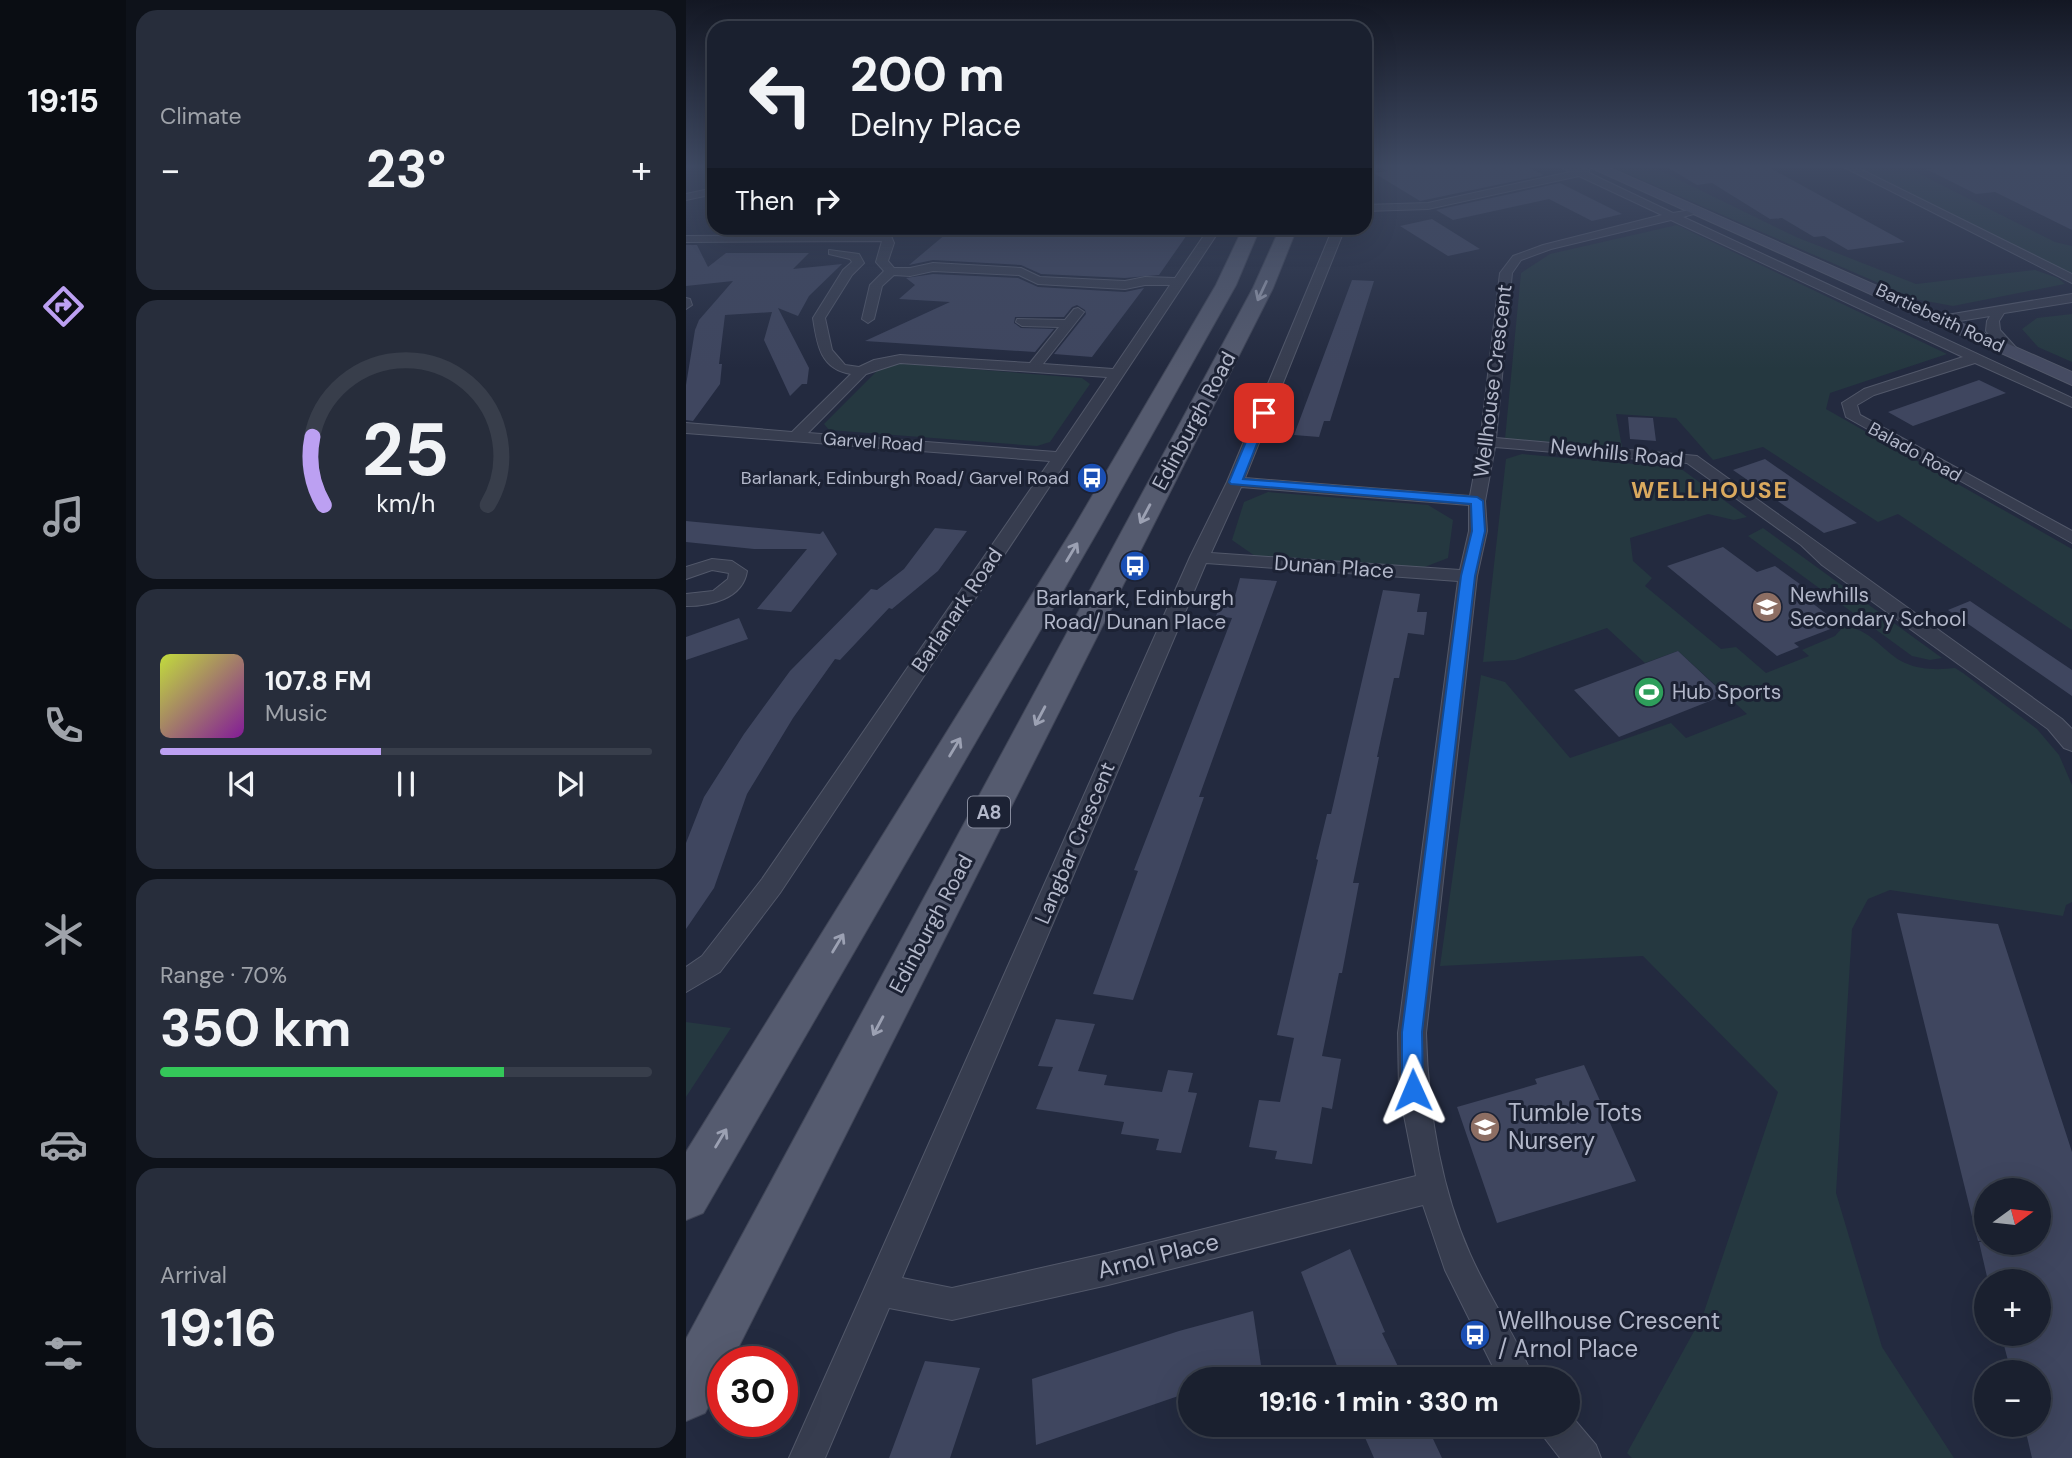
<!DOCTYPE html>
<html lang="en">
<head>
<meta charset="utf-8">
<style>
	:root { --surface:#1a202f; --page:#272d3b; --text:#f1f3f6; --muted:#9fa3aa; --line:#383e4b; --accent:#bca0f2 }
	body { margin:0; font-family:"DM Sans",sans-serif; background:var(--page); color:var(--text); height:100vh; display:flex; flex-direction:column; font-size:26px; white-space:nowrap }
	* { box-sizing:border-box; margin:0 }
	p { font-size:23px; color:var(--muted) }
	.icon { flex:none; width:38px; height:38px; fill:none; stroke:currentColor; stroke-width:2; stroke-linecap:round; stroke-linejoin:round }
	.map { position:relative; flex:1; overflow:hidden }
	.details { display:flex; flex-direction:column; gap:10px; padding:10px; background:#0e121a; width:560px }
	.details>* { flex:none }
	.top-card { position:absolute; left:21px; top:21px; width:665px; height:214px; border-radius:21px; box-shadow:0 7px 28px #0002,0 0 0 2px var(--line); background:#1a202f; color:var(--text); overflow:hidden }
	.needle { width:46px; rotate:75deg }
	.buttons { position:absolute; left:1288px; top:1178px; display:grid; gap:14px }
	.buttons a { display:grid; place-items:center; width:77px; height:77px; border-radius:50%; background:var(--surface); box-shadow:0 7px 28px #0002,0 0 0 2px var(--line); font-size:35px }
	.speed { position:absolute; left:21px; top:1346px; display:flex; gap:14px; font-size:35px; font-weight:700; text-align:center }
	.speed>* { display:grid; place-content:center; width:91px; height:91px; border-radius:50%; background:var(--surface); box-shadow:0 7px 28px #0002,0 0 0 2px var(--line); line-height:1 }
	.speed .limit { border:10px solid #d22; background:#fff; color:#111 }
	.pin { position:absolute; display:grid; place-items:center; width:60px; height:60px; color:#fff; margin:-30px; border-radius:14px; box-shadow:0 4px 10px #0006 }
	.me { position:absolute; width:77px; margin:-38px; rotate:359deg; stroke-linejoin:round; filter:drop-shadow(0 0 5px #0008) }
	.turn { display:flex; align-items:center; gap:24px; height:147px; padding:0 28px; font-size:32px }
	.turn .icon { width:91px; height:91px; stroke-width:2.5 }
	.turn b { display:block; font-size:49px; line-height:60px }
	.then { display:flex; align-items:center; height:66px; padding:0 28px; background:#0003; gap:14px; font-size:26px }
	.big { font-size:52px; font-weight:700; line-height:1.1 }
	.details .card { flex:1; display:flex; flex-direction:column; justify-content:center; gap:10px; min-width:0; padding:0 24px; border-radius:21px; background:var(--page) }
	.details .dial { align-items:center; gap:0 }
	.dial svg { height:182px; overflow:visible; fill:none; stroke:var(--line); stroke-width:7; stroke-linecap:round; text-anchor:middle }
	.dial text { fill:var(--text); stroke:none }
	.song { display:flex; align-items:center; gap:21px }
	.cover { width:84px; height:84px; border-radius:10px; background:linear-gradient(135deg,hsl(70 70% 55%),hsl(290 70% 35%)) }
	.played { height:7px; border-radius:4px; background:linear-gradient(90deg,var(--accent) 45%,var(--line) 45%) }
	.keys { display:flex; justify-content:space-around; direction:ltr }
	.heat { display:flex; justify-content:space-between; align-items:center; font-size:38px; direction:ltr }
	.charge { height:10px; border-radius:5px; background:linear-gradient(90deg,#34c759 70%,var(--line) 0) }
	.trip { position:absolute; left:492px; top:1367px; width:402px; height:70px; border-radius:35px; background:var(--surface); box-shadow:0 7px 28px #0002,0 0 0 2px var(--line); font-weight:700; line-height:70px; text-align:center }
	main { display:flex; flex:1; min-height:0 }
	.tabs { display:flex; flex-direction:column; width:126px; justify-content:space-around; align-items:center; background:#0a0d13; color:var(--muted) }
	.tabs .icon { width:49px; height:49px }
	.tabs .selected { color:var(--accent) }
	.tabs b { font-size:32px; color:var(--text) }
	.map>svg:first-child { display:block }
</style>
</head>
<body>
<main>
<nav class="tabs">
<b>19:15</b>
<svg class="icon selected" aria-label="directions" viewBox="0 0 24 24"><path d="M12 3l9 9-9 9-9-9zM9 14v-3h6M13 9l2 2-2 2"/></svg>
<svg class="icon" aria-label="music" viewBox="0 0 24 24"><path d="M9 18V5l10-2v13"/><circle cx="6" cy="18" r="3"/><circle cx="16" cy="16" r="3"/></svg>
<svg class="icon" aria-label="phone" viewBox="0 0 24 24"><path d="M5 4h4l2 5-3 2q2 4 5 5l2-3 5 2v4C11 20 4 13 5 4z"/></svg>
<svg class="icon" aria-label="climate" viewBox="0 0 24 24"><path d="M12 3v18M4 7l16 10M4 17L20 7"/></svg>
<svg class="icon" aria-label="car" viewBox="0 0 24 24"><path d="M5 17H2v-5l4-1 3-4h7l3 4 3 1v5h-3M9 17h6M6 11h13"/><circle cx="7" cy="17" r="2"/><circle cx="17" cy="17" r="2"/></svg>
<svg class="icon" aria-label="filters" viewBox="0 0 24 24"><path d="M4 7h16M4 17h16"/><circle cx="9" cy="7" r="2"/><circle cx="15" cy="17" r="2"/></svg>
</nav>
<section class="details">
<div class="card"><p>Climate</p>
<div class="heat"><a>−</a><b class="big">23°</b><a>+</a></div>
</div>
<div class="card dial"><svg viewBox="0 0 100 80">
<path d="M14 69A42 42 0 1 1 86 69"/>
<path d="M14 69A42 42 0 0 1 9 39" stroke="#bca0f2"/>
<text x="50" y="56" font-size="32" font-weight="700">25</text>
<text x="50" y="72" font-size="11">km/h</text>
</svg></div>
<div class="card">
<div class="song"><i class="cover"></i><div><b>107.8 FM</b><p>Music</p></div></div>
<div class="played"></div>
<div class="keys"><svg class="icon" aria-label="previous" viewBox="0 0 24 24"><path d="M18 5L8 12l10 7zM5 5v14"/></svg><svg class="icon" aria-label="pause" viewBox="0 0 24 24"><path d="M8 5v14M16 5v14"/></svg><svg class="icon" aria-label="next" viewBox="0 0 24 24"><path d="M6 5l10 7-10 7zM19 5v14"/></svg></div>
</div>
<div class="card"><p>Range · 70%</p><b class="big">350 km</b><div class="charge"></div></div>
<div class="card"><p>Arrival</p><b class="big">19:16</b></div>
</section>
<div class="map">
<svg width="1386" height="1458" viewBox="0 0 1386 1458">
	<rect width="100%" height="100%" fill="#232a3f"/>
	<path fill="#253840" d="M922 165H963L1110 237 1230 284 1349 270 1372 278 1379 284 1267 306 1229 299Z
		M1169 165H1247L1222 168 1369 242 1386 246V274Z
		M991 225 1261 354 1144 393 1140 409 1386 549V630L1212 514 1192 522 1077 447 1027 460 990 418 930 414 936 447 819 439 835 273 864 254Z
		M1386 314V362L1352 347 1336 329 1351 318Z
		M211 363 396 378 404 384 364 442 351 446 143 430 138 424 195 367Z
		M836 454 994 468 1061 517 1048 520 1022 514 944 538 947 561 966 578 959 586 1035 649 1050 647 1080 673 1123 656 1116 650 1149 636 1157 627C1183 626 1197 653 1219 663 1235 670 1253 670 1269 668L1277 673 1351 729 1373 755 1386 785V902L1380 905 1377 916 1204 890 1182 899 1166 929 1150 1193 1196 1347 1268 1458H946L941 1453 1017 1315 1092 1092 957 956 754 966 795 675 819 682 884 758 985 723 1000 738 1061 714 992 651 959 663 921 628 829 660 797 662 820 459Z
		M582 492 742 505 767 520 762 558 736 568 569 556 546 540 558 502Z
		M1077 528 1256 658 1244 660 1226 656 1062 536Z
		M0 1022 45 1028 0 1097Z"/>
	<path fill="#3f465f" d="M692 165H837L858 175 734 201 688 173 702 171Z
		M978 165H1079L1219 242 1162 250 1138 236 1128 237 1096 218 1084 219 1026 183 1011 185Z
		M1279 165H1386V230L1309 192 1290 194 1240 169Z
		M874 183 936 214 906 221 863 199 767 220 750 210Z
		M746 219 794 249 762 256 714 226Z
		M267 228H421L503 232 473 275 439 278 355 274 335 265 247 260 223 265Z
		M0 245H11L22 267 40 253H123L107 269 156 264 123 296 112 316 92 308 123 368 121 384H116L104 396 78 340 86 312 39 315 33 364H36L34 384 7 421 0 420V385L9 330 13 320 47 281 0 286Z
		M247 274 332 278 352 287 439 292 458 288 406 357 368 354 400 314 399 310 391 305 386 307 378 317H329L328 323 335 328 368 329 349 352 179 341 264 302 213 299 229 285 220 278Z
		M666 280 688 281 644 421H638L633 437 608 435Z
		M1293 380 1320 393 1227 426 1202 412Z
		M942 417 967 418 970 441 944 439Z
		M1079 459 1171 523 1138 533 1047 470Z
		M0 521 134 534 137 531 151 554 105 612 71 609 121 549H68L0 542Z
		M249 528 281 531 252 571 206 609 203 608 154 660 149 659 107 718 61 794 28 888 0 929V843L18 797 58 734 104 671 185 589 191 590 218 569Z
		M1037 547 1071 572 1089 566 1125 592 1117 596 1147 619 1139 622 1147 628 1108 643 1113 647 1091 656 981 566Z
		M554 578 591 581 513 797H518L491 875 447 1000 407 994 452 871 448 870 546 618 530 616 538 595 549 596Z
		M697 590 734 594 731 612H741L738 635 722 633 713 678H708L691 757H693L667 883H673L656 973H653L636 1056 655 1059 646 1109 636 1107 626 1164 589 1159 591 1151 563 1147 573 1100 594 1102 608 1038 591 1035 632 860 630 859 641 814H645Z
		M1284 601 1386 670V696L1262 610Z
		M53 618 62 639 0 660V637Z
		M992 651 1039 695 933 737 888 690Z
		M1211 913 1312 924 1386 1152V1458H1346L1338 1424H1353V1372H1325L1315 1334H1353V1281H1302L1293 1242H1353V1190H1300V1240L1292 1241Z
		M370 1019 409 1024 392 1071 421 1075 418 1085 476 1092 482 1070 507 1073 502 1092 511 1093 495 1153 470 1150 473 1139 435 1134 438 1122 350 1109 367 1067 352 1066Z
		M898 1065 950 1181 811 1223 771 1107 851 1084 849 1079Z
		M664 1249 699 1332 696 1333 718 1379H656L615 1272Z
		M567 1311 576 1372 551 1379H504V1392L350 1445 346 1379 493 1331Z
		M239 1361 294 1368 264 1458H203Z
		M673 1424H740L756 1458H688Z"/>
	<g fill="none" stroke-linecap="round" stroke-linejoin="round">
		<g stroke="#52586a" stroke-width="2">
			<path id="street" d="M872 165H884L903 170V173L987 213 1011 209V213L997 217 1386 398V407L1289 363 1188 395 1171 405 1174 415 1386 531V543L1160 417 1156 403 1178 389 1277 357 985 220 865 249 835 260 826 273 810 438 1011 456 1376 719 1386 729V751L1378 748 1362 729 1136 565 1115 545 1001 463 809 447 799 501 801 531 791 576 740 1033C742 1107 754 1186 784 1254 803 1297 830 1336 848 1379H813L759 1270 737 1205 422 1285 266 1320 203 1308 139 1458H103L504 557 541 482 647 228H659L559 478 784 496 794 442 814 273 827 256 857 245 976 215 893 176 742 209 679 211V205L742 203 884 172ZM555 487 783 505V531L774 570 525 553ZM520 563 772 581 712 1033 713 1090 730 1176 422 1253 266 1288 216 1278Z
				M1154 165H1166L1386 274V283Z
				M28 188V194L0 200V194Z
				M523 228H535L94 893 34 972 0 992V967L16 956 76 879 364 461 0 433V423L106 432 165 374C134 369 131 344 127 318L157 270 166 262 164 259 143 254V250L173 254 178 263 166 275 139 318 146 350 159 365 173 367 188 360 214 355 344 363 373 327 336 326 330 322 331 319 379 320 388 309 392 308 398 312 357 364 427 369 484 285H459L439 289 352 284 333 275 247 271 224 276 208 275 196 286 188 319 182 323 176 319 184 285 198 271 190 262 196 241 0 242V236L201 235 205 236 208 243 202 261 208 268H224L247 263 335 268 354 277 439 281 459 277 489 278ZM214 363 421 377 370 452 122 433 180 374Z
				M1386 294V302L1318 313 1313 321 1314 330 1334 352 1327 356 1322 355 1300 331 1301 321 1304 316 1255 324 1249 320 1255 316Z
				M0 298 4 299 6 305 0 309Z
				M26 559 46 561 61 571C57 599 24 606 0 606V594L27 591 42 579 43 573 26 570 0 579V567Z
				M882 1412 910 1445 915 1458H874L857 1436 852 1424H882Z"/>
		</g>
		<g stroke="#52586a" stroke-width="2">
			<path id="secondary" d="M899 165H917L1386 372V385Z"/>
		</g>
		<g stroke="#404658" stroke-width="2">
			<path id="primary" d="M557 228H574L550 285 414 527 17 1213 0 1220V1152L388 527 530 285Z
				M594 228H611L587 288 45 1362H37V1378L19 1413 0 1421V1339L567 288Z"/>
		</g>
		<use href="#street" fill="#373d4f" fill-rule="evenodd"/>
		<use href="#secondary" fill="#454b62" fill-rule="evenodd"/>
		<use href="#primary" fill="#555b6f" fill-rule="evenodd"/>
	</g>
	<defs><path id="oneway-shaft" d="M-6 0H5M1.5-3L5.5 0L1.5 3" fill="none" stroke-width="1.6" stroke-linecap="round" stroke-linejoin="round" transform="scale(1.75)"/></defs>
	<g stroke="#9ca1b3">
		<use href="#oneway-shaft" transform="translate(576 291) rotate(115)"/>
		<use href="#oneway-shaft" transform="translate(459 514) rotate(118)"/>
		<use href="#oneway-shaft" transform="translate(386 552) rotate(-59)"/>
		<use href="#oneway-shaft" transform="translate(354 716) rotate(118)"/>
		<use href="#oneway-shaft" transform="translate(269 747) rotate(-59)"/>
		<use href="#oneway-shaft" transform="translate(152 943) rotate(-59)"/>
		<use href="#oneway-shaft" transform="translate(192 1026) rotate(118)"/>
		<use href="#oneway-shaft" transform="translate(35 1138) rotate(-59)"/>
	</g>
	<linearGradient id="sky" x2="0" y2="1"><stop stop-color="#131723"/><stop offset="0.45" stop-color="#3f4a63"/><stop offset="1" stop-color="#3f4a63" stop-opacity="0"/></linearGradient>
	<rect width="1386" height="369" fill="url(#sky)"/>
	<path fill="#1a73e8" stroke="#114b97" stroke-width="2" d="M578 410 583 413 557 479 791 497 797 501 799 531 789 576 736 1032 737 1090 734 1097 727 1100 719 1097 716 1090V1032L775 576 786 531 785 504 545 484 543 482 572 413Z"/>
	<defs>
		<g id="bus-disc" transform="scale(1.575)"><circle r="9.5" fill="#1a4fb4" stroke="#1c2234"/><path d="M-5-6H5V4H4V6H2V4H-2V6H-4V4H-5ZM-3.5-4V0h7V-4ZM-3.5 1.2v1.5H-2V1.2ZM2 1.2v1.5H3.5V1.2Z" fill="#fff"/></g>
		<g id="school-disc" transform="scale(1.575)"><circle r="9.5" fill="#8d6e63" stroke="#1c2234"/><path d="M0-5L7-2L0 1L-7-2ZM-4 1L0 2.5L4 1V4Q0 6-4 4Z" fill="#fff"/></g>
		<g id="stadium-disc" transform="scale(1.575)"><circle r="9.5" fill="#2e9e5b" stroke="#1c2234"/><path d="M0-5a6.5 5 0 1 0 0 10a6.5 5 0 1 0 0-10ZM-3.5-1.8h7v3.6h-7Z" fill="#fff"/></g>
	</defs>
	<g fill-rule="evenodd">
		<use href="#bus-disc" x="406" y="478"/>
		<use href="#bus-disc" x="449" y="566"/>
		<use href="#school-disc" x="1081" y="607"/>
		<use href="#stadium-disc" x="963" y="692"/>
		<use href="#school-disc" x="799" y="1127"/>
		<use href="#bus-disc" x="789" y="1335"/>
	</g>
	<g text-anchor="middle" stroke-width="6" stroke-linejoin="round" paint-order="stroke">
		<g font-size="18" fill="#b3b8ca" stroke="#1c2234">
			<text transform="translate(1254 318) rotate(25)" y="6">Bartiebeith Road</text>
			<text transform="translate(187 442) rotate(4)" y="6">Garvel Road</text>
			<text transform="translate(1229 452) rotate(29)" y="6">Balado Road</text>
		</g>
		<g font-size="18" fill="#b3b8ca" stroke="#1c2234" text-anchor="end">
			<text x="383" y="484">Barlanark, Edinburgh Road/ Garvel Road</text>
		</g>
		<rect fill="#1c2234" stroke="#868b9d" stroke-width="2" x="282" y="796.5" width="42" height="31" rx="5"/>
		<g font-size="19" font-weight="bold" fill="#b3b8ca">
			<text x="303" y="819">A8</text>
		</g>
		<g font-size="21" fill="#b3b8ca" stroke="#1c2234">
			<text transform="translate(807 381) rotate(-83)" y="7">Wellhouse Crescent</text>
			<text transform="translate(508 421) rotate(-62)" y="7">Edinburgh Road</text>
			<text transform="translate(931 453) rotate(6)" y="7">Newhills Road</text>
			<text transform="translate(648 567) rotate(4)" y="7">Dunan Place</text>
			<text transform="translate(271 610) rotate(-56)" y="7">Barlanark Road</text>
			<text transform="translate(389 843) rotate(-67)" y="7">Langbar Crescent</text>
			<text transform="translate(245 924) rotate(-62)" y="7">Edinburgh Road</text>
		</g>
		<g font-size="21" fill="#b3b8ca" stroke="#1c2234" text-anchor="start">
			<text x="1104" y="602">Newhills<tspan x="1104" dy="24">Secondary School</tspan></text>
			<text x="449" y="605" text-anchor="middle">Barlanark, Edinburgh<tspan x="449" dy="24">Road/ Dunan Place</tspan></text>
			<text x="986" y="699">Hub Sports</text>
		</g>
		<g font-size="23" font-weight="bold" letter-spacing="2" fill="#daa95e" stroke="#1c2234">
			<text x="1024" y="498">WELLHOUSE</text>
		</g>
		<g font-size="24" fill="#b3b8ca" stroke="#1c2234" text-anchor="start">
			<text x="822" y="1121">Tumble Tots<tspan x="822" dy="28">Nursery</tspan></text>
			<text x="812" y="1329">Wellhouse Crescent<tspan x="812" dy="28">/ Arnol Place</tspan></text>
		</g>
		<g font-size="24" fill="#b3b8ca" stroke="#1c2234">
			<text transform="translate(472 1256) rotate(-14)" y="8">Arnol Place</text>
		</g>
	</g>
</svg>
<div class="buttons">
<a><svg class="needle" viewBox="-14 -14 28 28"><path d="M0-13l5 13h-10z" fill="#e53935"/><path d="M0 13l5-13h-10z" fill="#9fa3aa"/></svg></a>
<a>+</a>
<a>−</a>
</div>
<div class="speed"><div class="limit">30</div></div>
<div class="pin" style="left:578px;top:413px;background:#d93025"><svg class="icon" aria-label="arrive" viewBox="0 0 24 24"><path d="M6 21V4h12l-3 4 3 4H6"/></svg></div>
<svg class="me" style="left:727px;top:1090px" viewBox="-20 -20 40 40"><path d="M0-17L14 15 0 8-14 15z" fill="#1a73e8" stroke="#fff" stroke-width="4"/></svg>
<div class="trip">19:16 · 1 min · 330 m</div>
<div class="top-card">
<div class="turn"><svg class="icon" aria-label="left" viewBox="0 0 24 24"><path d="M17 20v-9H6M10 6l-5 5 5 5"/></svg><div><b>200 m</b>Delny Place</div></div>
<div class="then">Then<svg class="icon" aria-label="right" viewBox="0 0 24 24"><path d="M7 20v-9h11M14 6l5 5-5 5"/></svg></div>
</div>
</div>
</main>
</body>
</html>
